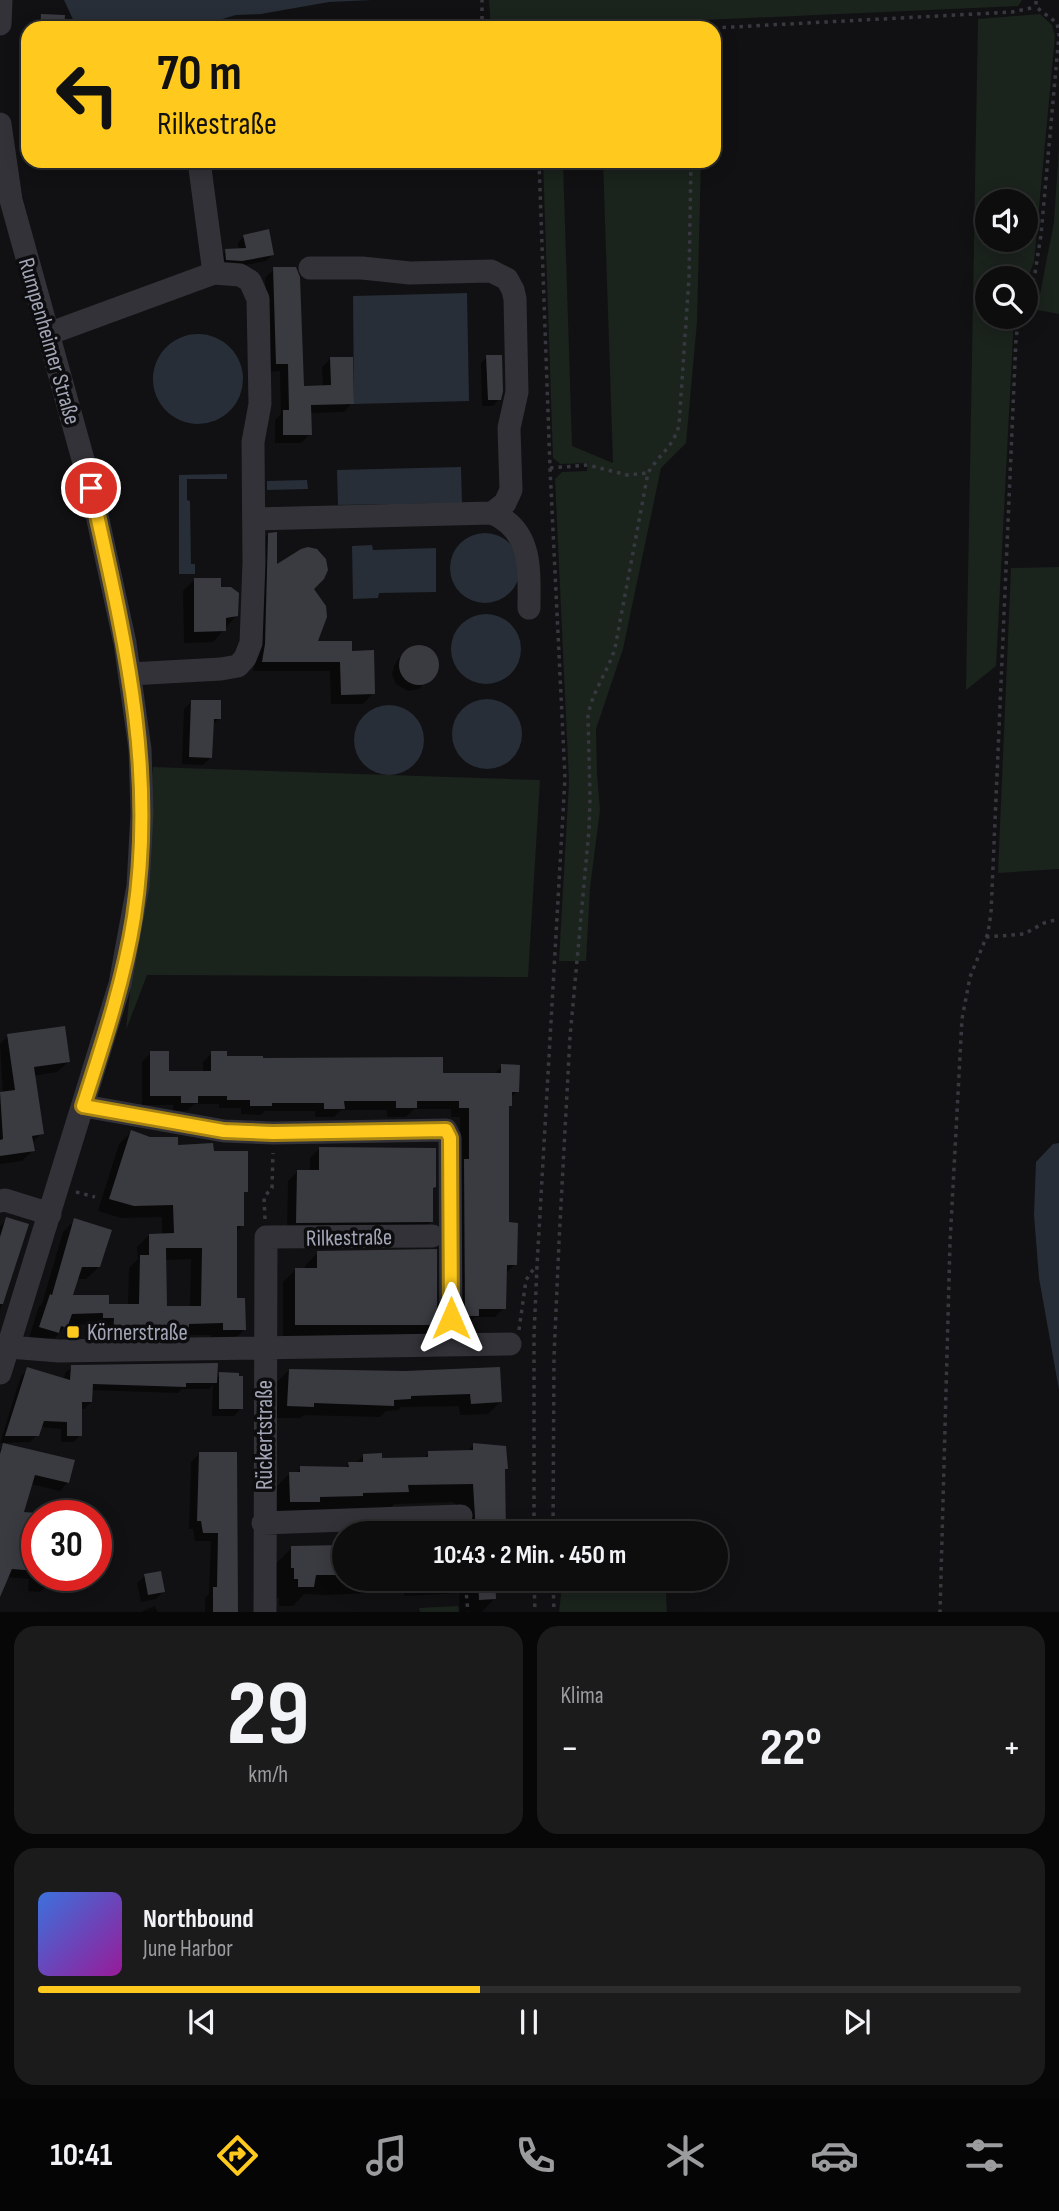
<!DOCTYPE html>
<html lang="de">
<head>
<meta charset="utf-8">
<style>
	:root { --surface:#0d0d0e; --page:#1b1b1c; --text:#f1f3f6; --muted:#9a9c9e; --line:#2d2d2e; --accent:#ffca1d }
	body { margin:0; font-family:"Sofia Sans Condensed",sans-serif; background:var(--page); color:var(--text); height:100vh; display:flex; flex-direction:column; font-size:26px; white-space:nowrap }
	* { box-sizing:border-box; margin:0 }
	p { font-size:23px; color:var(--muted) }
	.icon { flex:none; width:38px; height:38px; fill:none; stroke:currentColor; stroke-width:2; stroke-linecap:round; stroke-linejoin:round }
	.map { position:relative; height:1612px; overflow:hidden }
	.panel { display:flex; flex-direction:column; gap:14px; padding:14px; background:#070708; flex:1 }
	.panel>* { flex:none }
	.top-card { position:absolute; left:21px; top:21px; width:700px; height:147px; border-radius:21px; box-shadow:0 4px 18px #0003,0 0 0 2px var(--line); background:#ffca1d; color:#111; overflow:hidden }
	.buttons { position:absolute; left:975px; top:189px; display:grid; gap:14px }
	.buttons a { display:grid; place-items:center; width:63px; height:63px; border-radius:50%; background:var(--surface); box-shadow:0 4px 18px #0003,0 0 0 2px var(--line); font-size:35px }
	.speed { position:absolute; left:21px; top:1500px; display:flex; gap:14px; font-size:35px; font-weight:700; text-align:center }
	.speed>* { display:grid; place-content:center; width:91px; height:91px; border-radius:50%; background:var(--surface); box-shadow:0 4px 18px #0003,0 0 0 2px var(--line); line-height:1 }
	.speed .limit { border:10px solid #d22; background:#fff; color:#111 }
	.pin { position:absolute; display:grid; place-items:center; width:60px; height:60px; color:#fff; margin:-30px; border:4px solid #fff; border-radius:50%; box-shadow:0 2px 7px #0007 }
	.me { position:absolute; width:77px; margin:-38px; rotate:0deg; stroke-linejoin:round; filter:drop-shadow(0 0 5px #0008) }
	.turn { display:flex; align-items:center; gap:24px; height:147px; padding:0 21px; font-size:32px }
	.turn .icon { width:91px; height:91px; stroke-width:2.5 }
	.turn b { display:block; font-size:49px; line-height:60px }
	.big { font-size:52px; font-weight:700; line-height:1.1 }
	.panel .widget { flex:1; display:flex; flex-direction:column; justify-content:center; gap:10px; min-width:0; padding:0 24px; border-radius:21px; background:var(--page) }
	.panel .dial { align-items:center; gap:0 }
	.dial b { font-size:91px; line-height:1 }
	.song { display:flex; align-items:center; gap:21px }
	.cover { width:84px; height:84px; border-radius:10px; background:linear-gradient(135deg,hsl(220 70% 55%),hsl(300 70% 35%)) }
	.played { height:7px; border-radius:4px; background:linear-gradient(90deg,var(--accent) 45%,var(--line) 45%) }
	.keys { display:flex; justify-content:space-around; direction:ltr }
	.heat { display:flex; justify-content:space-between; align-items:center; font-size:38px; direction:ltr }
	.panel .tiles { flex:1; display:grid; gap:14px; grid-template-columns:1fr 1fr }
	.widget:last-child { grid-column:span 2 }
	.trip { position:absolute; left:332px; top:1521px; width:396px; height:70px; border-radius:35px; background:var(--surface); box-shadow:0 4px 18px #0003,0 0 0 2px var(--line); font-weight:700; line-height:70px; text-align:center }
	.menu { display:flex; height:112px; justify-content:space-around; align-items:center; background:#050506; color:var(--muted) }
	.menu .icon { width:49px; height:49px }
	.menu .active { color:var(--accent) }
	.menu b { font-size:32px; color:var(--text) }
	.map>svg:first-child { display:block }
</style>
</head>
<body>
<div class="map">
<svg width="1059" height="1613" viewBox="0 0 1059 1613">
	<rect width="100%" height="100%" fill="#111113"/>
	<path fill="#1b231d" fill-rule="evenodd" d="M489 0H1022L1018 6 525 28H491Z
		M1040 14 1052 25 1055 36 1034 262 1026 282V278H987V317H1014L996 666 966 690 978 19ZM987 201H1026V240H987Z
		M1059 147V314L1037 310 1054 222Z
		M543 161H563L572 446 613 463 603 161H701L697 322 686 443 661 468 623 649 596 729 597 774 600 810 590 888 586 961H559L569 782 555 479 562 472 587 471 588 463 560 464 553 458Z
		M1059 567V869L998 873 1011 568Z
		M153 767 540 780 528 977 147 975 126 1030Z
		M563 1578 665 1579 667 1612H559Z
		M458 1606 459 1612H420L419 1608Z"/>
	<path fill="#272e38" d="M64 0H372L329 2 261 14 236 15 219 20 181 26 77 28Z
		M467 293 469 401 354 404 353 296Z
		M153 379a45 45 0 1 1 90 0a45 45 0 1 1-90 0Z
		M461 467 462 503 338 505 337 470Z
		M227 474V479H187V500L190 501 191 564H195V574H179V475Z
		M307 480 308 489 267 490V481Z
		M450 568a35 35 0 1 1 70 0a35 35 0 1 1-70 0Z
		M372 545 373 550 436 548V592L379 593 378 598 353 599 352 546Z
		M451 649a35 35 0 1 1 70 0a35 35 0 1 1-70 0Z
		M452 734a35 35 0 1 1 70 0a35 35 0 1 1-70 0Z
		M354 740a35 35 0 1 1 70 0a35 35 0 1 1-70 0Z
		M1059 1143V1390L1039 1278 1034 1215 1036 1162 1053 1144Z"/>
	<path fill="#0007" fill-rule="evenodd" d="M42 16 62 28H34V23Z
		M244 236 273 254 266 261 235 267 220 266 219 257 226 251 239 250 238 243Z
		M274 269 302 388 323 387 322 367 331 358 352 403 344 412 310 413V434L301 443H275V420L281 414 280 371 268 372 265 278Z
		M487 357 499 399 493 406H482L481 363Z
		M268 534 276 567 312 589 315 643 351 652 373 693 363 704H331L330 671H253L256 655 258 545Z
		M194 580 219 589 236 616 213 642 184 643 183 591Z
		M413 647H423L433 655 436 667 435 672 419 689 408 691 396 684 392 674 394 666 398 659Z
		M191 702 219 718 212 726 211 757 203 765 182 764 184 709Z
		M8 1036 68 1062 57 1072 33 1076 42 1133 32 1143 33 1150 22 1161 0 1164V1094H3L0 1044Z
		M151 1053 167 1073 203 1072V1062L212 1053 225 1058 442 1074 493 1075 502 1066 518 1091 510 1098V1105L507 1108V1224L515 1264 506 1273 504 1308 495 1317H475L468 1324H456L460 1117H451V1109H414L406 1117H387V1110H341L334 1117H315V1111H265L261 1115 241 1114V1108H219V1104H194L187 1111H173V1105H142V1062Z
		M131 1132 176 1146 213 1152 246 1191 242 1195V1226L235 1233V1300L244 1330 232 1342H211V1335H187L176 1346 102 1347 103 1330 91 1329 92 1324 66 1325 54 1339 51 1338 45 1344 29 1339 38 1308 42 1304 63 1232 75 1220 99 1267 86 1279H77L71 1297 107 1305 128 1306 129 1268 138 1259 137 1247 149 1235H162V1217L121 1218 98 1211 119 1144ZM191 1259 190 1307 166 1308 164 1260Z
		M320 1148 434 1187 431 1190V1221L421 1231 287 1232 288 1181 298 1171H310V1158Z
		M7 1219 27 1225 0 1310V1226Z
		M318 1252 435 1325 422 1338 283 1337V1282L296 1269H305V1266Z
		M72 1367 216 1379 220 1374 241 1408 234 1416H212L213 1385 209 1389H182L178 1393 91 1390V1402L84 1409H80V1435L74 1442H61V1429L40 1427 37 1435 30 1442 0 1443 21 1376 28 1369 64 1380 65 1373Z
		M289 1370 405 1373 500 1402 488 1414 460 1415 459 1406 401 1407 398 1410 386 1411 380 1417 304 1415 300 1418H276L277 1382Z
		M474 1444 506 1468 503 1471 504 1533H457L456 1505 453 1502 394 1504 387 1511 271 1521 270 1493 290 1473H296L301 1468 344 1469 349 1464H355L364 1455 380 1460 423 1459 429 1453 467 1452Z
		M4 1445 68 1482 60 1491 31 1484 17 1528 37 1530V1575H49V1584L40 1592 28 1591 29 1579 7 1577 0 1592V1449Z
		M200 1453 238 1613H205V1598L209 1594 211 1541H195L193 1529H189L191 1462Z
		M345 1546V1578H494V1599L481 1613H460L459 1593 404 1596V1591L326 1595 304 1594 293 1606H279V1598H275L272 1567 292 1548Z
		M145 1576 163 1592 156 1599 141 1602 137 1583Z
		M155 1606 158 1613H139Z"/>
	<path fill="#3a3b41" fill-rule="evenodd" d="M41 14 65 15 64 28H40Z
		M269 229 274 255 242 261 226 260 225 249 246 248 243 235Z
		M273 267H296L300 277 304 386 331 385 330 357H353L354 404 311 405 312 435H283V410H289L288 364H276Z
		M486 355H502L503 391 501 400H488Z
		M277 532V564L301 549 308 547 317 549 326 559 328 570 324 579 314 589 326 606 327 617 318 641H352V651L374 650 375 694 341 695 340 662H262L265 644 268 533Z
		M194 578H221V587H231L239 593 238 616 226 618V631L194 632Z
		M399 665a20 20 0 1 1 40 0a20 20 0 1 1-40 0Z
		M191 700H221V719H214L212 758 189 757Z
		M65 1026 70 1062 34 1067 44 1134 32 1136 35 1151 0 1156V1140L3 1139 0 1092 15 1090 7 1034Z
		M150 1051H169V1071H211V1051H227V1056H263V1058L443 1057V1073H501V1064L520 1065 519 1092H512V1106H509V1222L518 1223 517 1265H507L506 1309H479V1316H465L464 1159H469V1108H459V1101H417V1108H396V1101H344L345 1109H324V1103H272V1106H250V1100H227V1096H198V1103H181V1096H150Z
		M131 1130 150 1137H178V1145L213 1143 214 1151H248V1192H244V1226H237V1298H245L246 1330H223V1323L189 1324V1335L113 1336 114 1318H103V1313L72 1314 67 1328 61 1326 59 1333 39 1327 50 1294 52 1295 74 1218 112 1230 100 1267H82L73 1295H109V1304H139L140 1255H149V1234L174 1233 173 1205 134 1206 109 1199ZM166 1248H202L201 1306H167Z
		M319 1147 436 1148V1187L433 1188V1222L296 1223 297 1170H319Z
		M6 1217 29 1224 3 1304H0V1237Z
		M437 1249V1325H295V1268H317V1251Z
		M218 1363 217 1383H186V1387L93 1384 92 1402H82V1436H67V1422L44 1421 39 1436H5L27 1367 70 1380 71 1365Z
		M500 1367 502 1402 471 1404 470 1394 411 1396V1399L394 1400V1406L314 1403V1407L287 1406 289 1369 405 1371Z
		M219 1372 239 1373V1376H243V1409H219Z
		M3 1443 75 1460 69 1483 35 1475 24 1512 37 1513V1571L12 1569 0 1597V1454Z
		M473 1443 506 1446 508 1469H505L506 1533H476L473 1484 408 1485 409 1492 363 1493V1496L320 1497V1502H290L289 1472H300V1466L349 1467 348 1462H363V1454L382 1453V1458L428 1457V1451L473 1450Z
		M199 1452H237L238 1613H213V1587H217L218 1533H203L201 1521H197Z
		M345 1545V1575H316L314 1587H298V1579H294V1568H291V1546Z
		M161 1571 165 1592 148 1595 144 1574Z
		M478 1578H495L496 1599 479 1600Z"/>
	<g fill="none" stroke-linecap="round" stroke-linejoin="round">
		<path stroke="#383940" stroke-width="3.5" stroke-dasharray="3.5 5" stroke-linecap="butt" d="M482 28V0
			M714 28 1012 12 1036 7
			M1026 297 1035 273 1041 235 1059 35 1057 23 1036 7V0
			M550 468 588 465 627 475 648 473
			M986 937 1024 934 1044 923 1059 919
			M76 1192 95 1197
			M265 1219 264 1197 272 1188 273 1153
			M519 1330 526 1280 535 1267
			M534 1533V1336L537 1266 565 778 550 468 539 161
			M553 1533 554 1357 559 1242 570 1037 589 830 590 797 588 717C591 693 608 672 615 648L648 473C659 454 673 448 679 425L689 278 691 161
			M465 1578 468 1613
			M534 1578 535 1613
			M553 1578 554 1613
			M940 1613 950 1243 962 1019 970 977 988 933 991 913 1016 339 1019 317"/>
		<path stroke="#323238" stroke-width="23" d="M0 24 1 0
			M0 124 11 200 91 488 125 643 140 749 142 813 138 886 120 984 0 1373
			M199 161 214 273
			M48 334 214 273 240 275 250 281 258 299 260 404 253 442 254 562 251 643 245 658 238 666 221 669 130 674
			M492 513C533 531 529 569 529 608
			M254 519 492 513 505 503 511 490 509 428 517 392 515 299 513 290 507 279 491 271 410 273 362 268H310
			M84 1106 224 1131 273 1133 446 1130 450 1138 451 1345
			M0 1201 5 1200 50 1214
			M9 1347 59 1351 510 1344
			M263 1523 461 1516
			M265 1613 266 1237 432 1236"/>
	</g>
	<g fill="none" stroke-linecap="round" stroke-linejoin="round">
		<g stroke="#a68313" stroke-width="18">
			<path id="route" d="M91 488C123 633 157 766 134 917 124 981 103 1044 83 1106L224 1131 273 1133 446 1130 450 1138 451 1318"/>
		</g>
		<use href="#route" stroke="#ffca1d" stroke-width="12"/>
	</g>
	<rect fill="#ffca1d" stroke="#0d0c0e" stroke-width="2.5" x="66" y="1325" width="14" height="14" rx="3.5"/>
	<g text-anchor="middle" stroke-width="7" stroke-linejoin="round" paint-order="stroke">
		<g font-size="23" fill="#a1a5b5" stroke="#0d0c0e">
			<text transform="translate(50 341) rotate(74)" y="8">Rumpenheimer Straße</text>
			<text transform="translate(349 1237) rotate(-1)" y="8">Rilkestraße</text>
			<text transform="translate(264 1435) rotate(-90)" y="8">Rückertstraße</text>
		</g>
		<g font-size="23" fill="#a1a5b5" stroke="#0d0c0e" text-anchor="start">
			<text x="87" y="1340">Körnerstraße</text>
		</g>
	</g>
</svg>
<div class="buttons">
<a><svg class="icon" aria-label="sound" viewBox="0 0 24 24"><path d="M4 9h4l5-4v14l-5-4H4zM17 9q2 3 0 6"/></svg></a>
<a><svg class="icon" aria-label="search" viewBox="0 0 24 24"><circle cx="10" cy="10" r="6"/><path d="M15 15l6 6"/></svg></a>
</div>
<div class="speed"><div class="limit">30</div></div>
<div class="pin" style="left:91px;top:488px;background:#d93025"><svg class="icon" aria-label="arrive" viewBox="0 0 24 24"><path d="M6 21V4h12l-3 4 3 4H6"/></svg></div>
<svg class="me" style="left:451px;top:1318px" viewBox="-20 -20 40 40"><path d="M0-17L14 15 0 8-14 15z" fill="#ffca1d" stroke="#fff" stroke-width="4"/></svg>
<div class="trip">10:43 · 2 Min. · 450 m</div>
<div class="top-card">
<div class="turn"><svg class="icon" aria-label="left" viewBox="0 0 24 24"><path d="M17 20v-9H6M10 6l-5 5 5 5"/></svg><div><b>70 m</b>Rilkestraße</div></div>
</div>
</div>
<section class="panel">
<div class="tiles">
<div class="widget dial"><b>29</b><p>km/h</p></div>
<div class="widget"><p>Klima</p>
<div class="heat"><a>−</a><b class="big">22°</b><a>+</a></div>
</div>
<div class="widget">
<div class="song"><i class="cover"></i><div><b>Northbound</b><p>June Harbor</p></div></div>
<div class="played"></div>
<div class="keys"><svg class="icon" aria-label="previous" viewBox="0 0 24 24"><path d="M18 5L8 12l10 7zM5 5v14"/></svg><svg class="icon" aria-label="pause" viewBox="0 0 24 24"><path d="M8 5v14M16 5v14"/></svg><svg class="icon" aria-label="next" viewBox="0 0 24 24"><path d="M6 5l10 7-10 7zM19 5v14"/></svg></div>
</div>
</div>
</section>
<nav class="menu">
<b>10:41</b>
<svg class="icon active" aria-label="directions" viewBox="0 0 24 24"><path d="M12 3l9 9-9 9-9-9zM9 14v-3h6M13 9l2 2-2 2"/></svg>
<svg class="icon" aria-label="music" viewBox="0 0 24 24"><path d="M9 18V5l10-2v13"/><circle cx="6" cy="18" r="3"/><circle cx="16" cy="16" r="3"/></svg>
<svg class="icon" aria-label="phone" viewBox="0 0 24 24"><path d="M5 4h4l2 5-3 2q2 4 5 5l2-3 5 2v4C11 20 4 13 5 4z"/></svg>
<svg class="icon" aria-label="climate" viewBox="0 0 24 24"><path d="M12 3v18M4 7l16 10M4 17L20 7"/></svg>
<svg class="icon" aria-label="car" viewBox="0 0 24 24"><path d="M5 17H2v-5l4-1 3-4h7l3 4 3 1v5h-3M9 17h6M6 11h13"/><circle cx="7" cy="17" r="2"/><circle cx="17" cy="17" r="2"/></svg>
<svg class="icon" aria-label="filters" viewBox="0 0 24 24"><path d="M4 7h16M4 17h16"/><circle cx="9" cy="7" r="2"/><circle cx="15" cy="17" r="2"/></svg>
</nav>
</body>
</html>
